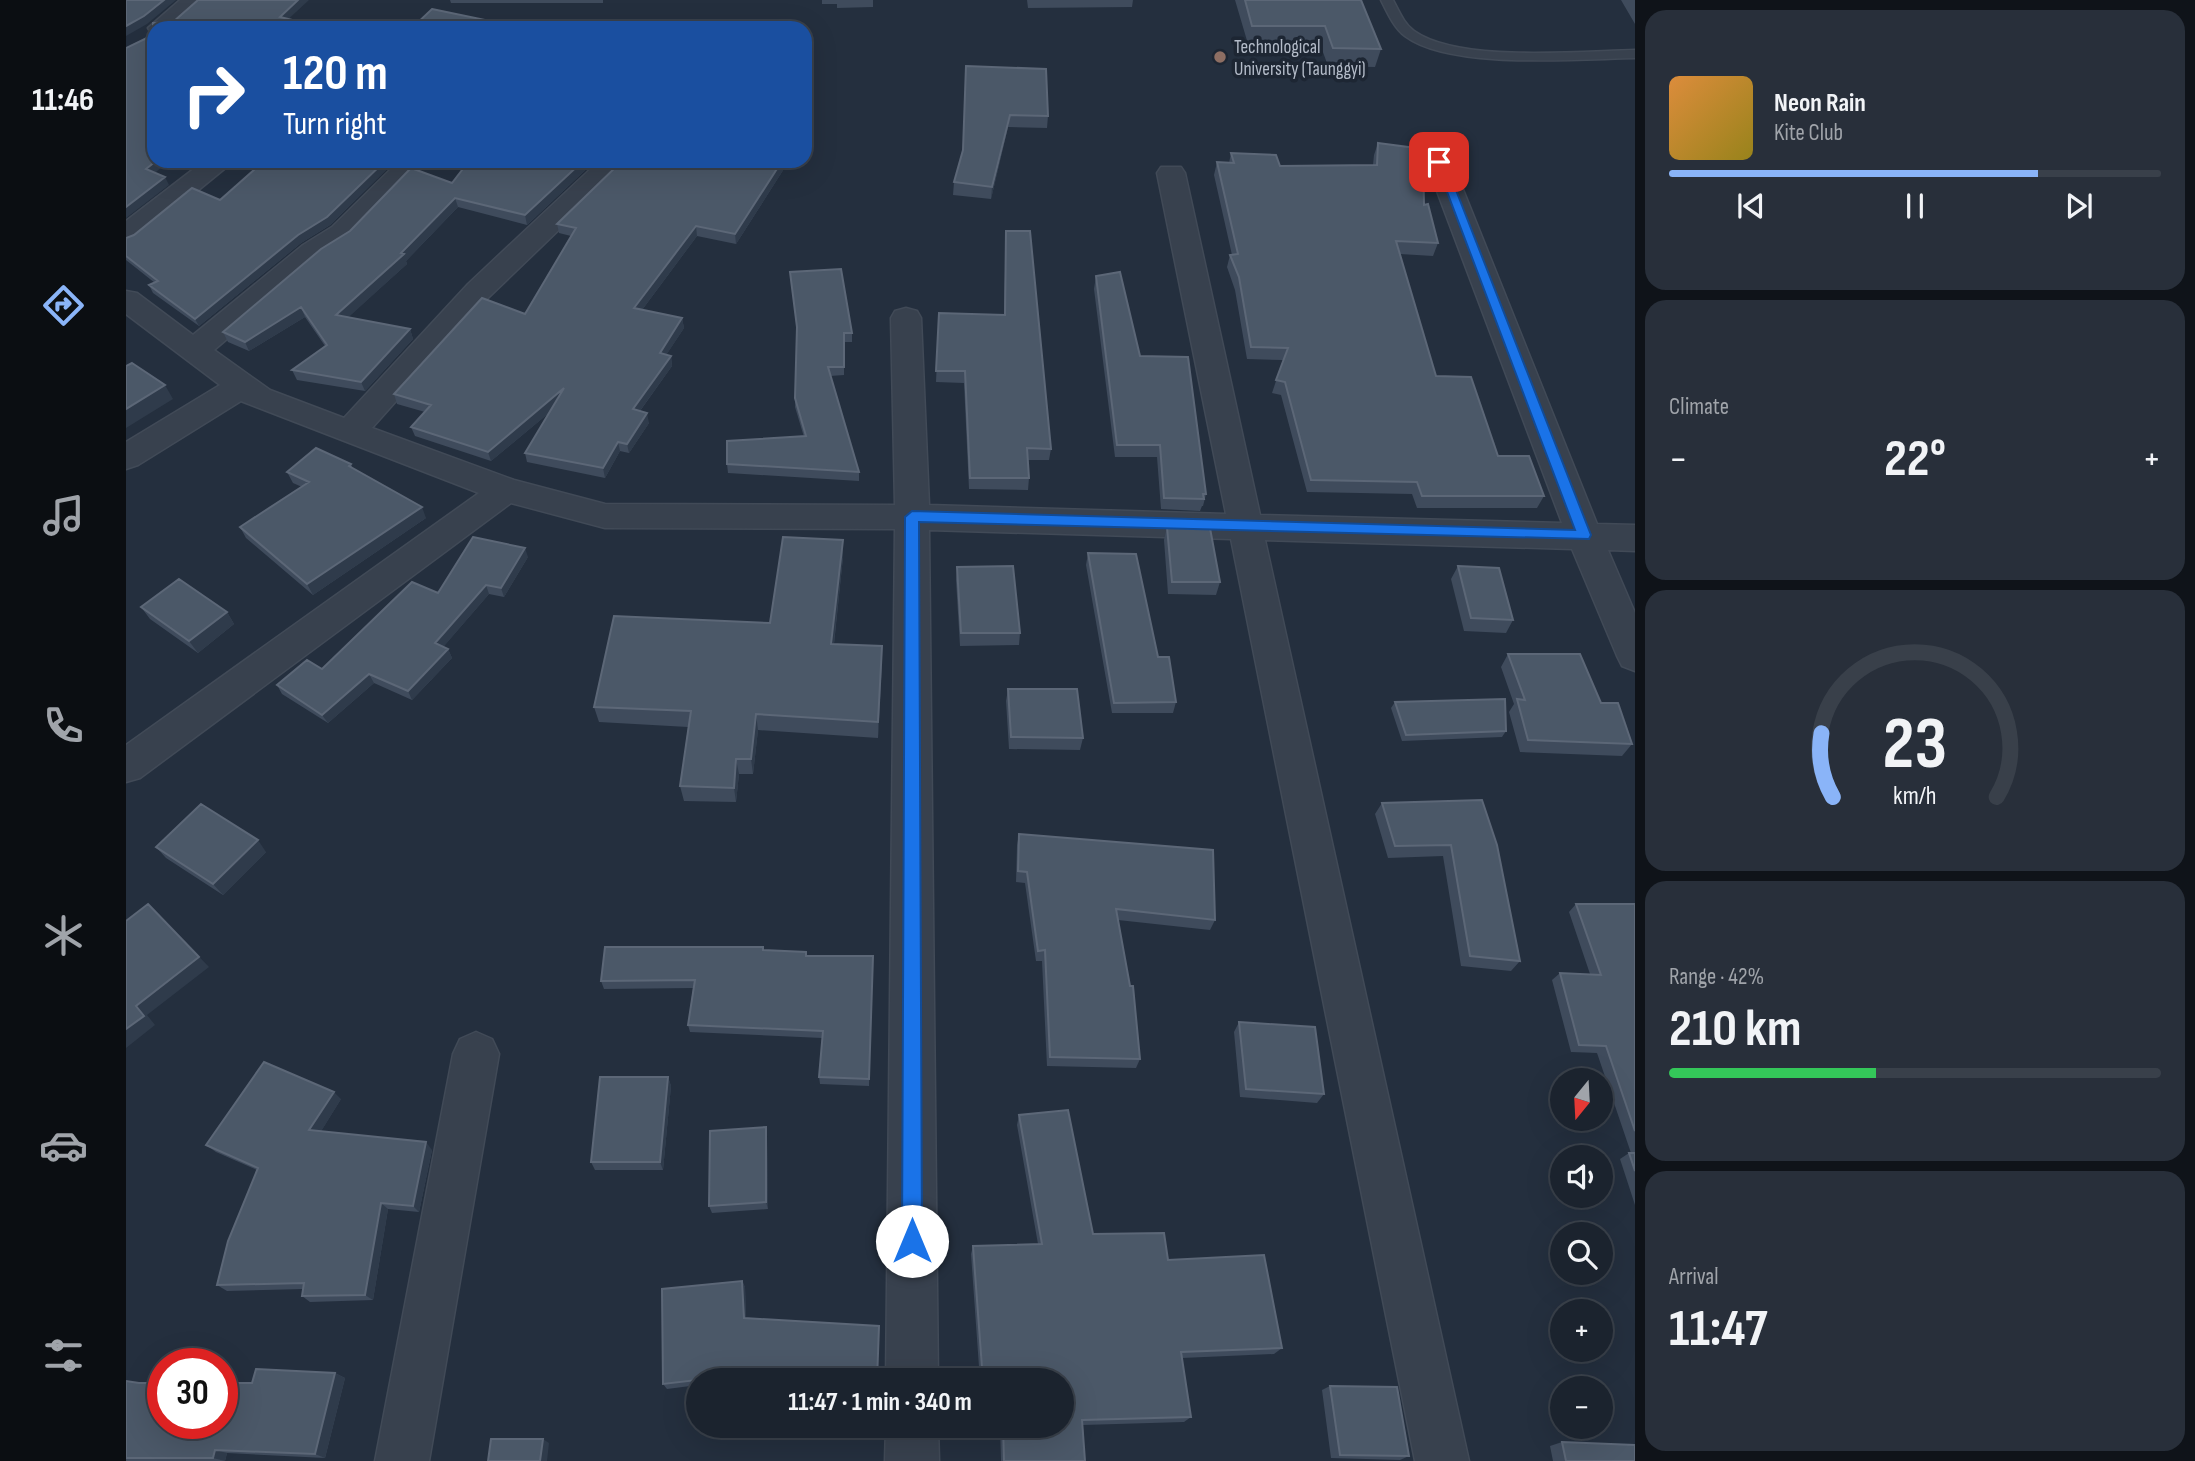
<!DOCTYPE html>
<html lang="en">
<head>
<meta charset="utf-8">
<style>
	:root { --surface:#1b232e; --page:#282f3a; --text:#f1f3f6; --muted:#a0a4aa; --line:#39404a; --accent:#8ab4f8 }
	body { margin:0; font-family:"Sofia Sans Condensed",sans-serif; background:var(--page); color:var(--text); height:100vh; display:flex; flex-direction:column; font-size:26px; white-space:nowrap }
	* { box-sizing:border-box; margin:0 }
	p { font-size:23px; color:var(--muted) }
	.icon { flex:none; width:38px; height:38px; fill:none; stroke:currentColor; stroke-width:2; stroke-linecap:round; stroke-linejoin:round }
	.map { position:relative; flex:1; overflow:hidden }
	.details { display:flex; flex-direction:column; gap:10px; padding:10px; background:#0f1319; width:560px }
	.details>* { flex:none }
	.top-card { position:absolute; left:21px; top:21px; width:665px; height:147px; border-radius:21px; box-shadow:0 7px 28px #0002,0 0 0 2px var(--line); background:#1a4fa0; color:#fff; overflow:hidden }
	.needle { width:46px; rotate:198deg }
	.buttons { position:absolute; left:1424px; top:1068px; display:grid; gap:14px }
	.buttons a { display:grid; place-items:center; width:63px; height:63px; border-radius:50%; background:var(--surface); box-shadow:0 7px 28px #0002,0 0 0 2px var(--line); font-size:35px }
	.speed { position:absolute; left:21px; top:1348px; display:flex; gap:14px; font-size:35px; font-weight:700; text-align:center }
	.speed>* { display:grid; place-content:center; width:91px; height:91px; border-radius:50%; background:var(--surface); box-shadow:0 7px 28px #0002,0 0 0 2px var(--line); line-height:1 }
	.speed .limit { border:10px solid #d22; background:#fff; color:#111 }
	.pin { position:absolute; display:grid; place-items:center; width:60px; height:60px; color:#fff; margin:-30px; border-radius:14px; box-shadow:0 4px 10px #0006 }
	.me { position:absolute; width:77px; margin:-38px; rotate:0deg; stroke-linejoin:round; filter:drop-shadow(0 0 5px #0008) }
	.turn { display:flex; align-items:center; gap:24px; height:147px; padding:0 21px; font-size:32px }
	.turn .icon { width:91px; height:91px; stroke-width:2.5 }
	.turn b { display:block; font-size:49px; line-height:60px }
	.big { font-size:52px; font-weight:700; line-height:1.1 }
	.details .tile { flex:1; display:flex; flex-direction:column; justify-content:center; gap:10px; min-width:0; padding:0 24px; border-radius:21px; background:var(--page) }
	.details .dial { align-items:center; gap:0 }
	.dial svg { height:182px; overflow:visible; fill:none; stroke:var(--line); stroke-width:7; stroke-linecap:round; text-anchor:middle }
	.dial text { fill:var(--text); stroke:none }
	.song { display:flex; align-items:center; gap:21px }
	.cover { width:84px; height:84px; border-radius:10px; background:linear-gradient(135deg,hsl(30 70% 55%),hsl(50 70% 35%)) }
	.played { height:7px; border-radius:4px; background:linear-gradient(90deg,var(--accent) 75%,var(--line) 75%) }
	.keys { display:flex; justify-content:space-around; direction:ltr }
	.heat { display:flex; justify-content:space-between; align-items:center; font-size:38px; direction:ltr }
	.charge { height:10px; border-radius:5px; background:linear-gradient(90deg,#34c759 42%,var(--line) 0) }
	.trip { position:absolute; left:560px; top:1368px; width:388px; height:70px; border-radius:35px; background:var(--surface); box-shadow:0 7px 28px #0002,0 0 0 2px var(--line); font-weight:700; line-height:70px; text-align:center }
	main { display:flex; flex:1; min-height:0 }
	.tab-bar { display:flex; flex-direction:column; width:126px; justify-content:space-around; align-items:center; background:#0b0e12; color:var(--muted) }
	.tab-bar .icon { width:49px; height:49px }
	.tab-bar .on { color:var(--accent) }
	.tab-bar b { font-size:32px; color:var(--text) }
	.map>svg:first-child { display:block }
</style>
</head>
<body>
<main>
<nav class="tab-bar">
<b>11:46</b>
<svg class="icon on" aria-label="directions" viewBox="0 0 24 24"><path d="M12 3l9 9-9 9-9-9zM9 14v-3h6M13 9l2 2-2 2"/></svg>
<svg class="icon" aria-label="music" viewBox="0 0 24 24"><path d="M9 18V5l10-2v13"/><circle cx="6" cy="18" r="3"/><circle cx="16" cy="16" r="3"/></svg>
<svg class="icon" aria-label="phone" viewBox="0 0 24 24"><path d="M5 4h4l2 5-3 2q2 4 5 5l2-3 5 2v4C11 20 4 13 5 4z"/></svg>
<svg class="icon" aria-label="climate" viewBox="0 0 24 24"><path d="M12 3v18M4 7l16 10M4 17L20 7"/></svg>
<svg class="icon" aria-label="car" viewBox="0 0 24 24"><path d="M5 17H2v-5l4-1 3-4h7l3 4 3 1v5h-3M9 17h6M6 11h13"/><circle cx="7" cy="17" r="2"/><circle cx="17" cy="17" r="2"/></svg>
<svg class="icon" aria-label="filters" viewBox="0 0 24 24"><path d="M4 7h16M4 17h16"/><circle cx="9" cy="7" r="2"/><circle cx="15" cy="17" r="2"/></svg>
</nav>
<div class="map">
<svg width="1509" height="1461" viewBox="0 0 1509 1461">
	<rect width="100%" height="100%" fill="#242f3e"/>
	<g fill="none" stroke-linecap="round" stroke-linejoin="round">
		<g stroke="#414a57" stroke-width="3">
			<path id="service" d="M1255 0H1267C1273 11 1278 24 1288 31 1333 63 1454 51 1509 50V58C1452 59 1324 70 1279 36 1268 28 1261 12 1255 0Z"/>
		</g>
		<g stroke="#414a57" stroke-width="3">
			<path id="minor" d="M54 0H80L49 28H28V34L25 33 22 28Z
				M1313 154 1323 156 1326 162 1471 524 1509 525V551L1482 550 1509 613V671L1496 666 1491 656 1446 549 1139 540 1343 1461H1289L1105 539 803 530 812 1381H760L769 529 479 528 385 503 14 778 0 782V745L353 493 115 401 12 465 0 469V442L94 385 0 314V291L11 293 67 335 177 245 206 227 273 161H301L226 239 197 257 88 350 144 390 218 418 342 284 473 161H496L498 164 495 170 362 298 246 428 388 480 479 504 769 505 765 318 769 311 780 308 791 311 795 318 803 505 1100 514 1031 173 1035 167H1055L1059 173 1134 515 1436 523 1300 162 1303 156Z
				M78 161H108L10 241 0 244V221Z
				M350 1032 366 1039 373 1054 303 1461H249L327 1054 334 1039Z
				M760 1426H812L813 1461H759Z"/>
		</g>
		<use href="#service" fill="#38414e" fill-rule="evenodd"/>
		<use href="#minor" fill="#38414e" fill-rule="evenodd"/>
	</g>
	<path fill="#3f4b5c" d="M324 0H477V3H325Z
		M696 0H747V7L711 8V4H696Z
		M901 0H1007L1006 7 902 8Z
		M1109 0H1235L1255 49 1249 67 1202 66 1194 44H1122Z
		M1495 0H1509V24Z
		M840 66 922 116 921 128 882 127 865 199 827 195 828 182 837 151Z
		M1252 143 1298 205 1312 243 1307 256 1274 254 1310 376 1372 456 1418 496 1411 508H1291L1286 494 1181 492 1155 395 1146 393 1157 360 1121 359 1109 290 1101 267 1104 255H1106L1088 175 1091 162 1103 163 1105 153 1154 166 1247 165 1248 155Z
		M197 161H260L262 168 204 225 175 243 73 326 27 293 23 285 29 283 0 260V238Z
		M343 161H469L401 225 332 207 280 261 281 264 222 317 284 329 287 339 239 391 171 380 166 370 199 346 179 317 123 351 102 342 97 332 326 183Z
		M663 161 610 244 571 236 516 310 556 318 558 328 540 355 545 356 546 366 514 411 523 423 503 453 494 451 479 478 401 462 399 453 424 412 365 461 289 436 285 427 299 412 271 404 268 394 399 314 445 236 433 233 431 224 495 162Z
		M880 231 925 449 923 460H902L903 478 902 490 843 489 838 383 810 382 813 313 878 315Z
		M664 272 726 333V342H718V375L704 376 733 472V481L602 473 601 464 678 437 669 407 671 331Z
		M970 276 1014 356 1080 494 1077 506H1076L1074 511 1035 509 1031 457H989L968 289Z
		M225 464 227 469 300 518 187 595 120 538 114 527 176 487 167 483 161 472Z
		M1041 527 1094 582 1090 595 1042 594 1038 540Z
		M962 553 1032 657 1050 702 1047 713H986L960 565Z
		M402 557 378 597 363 594 317 647 322 649 326 658 286 700 248 683 202 723 156 694 151 685 196 669 312 593Z
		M717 557 708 644 756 662 752 738 632 730 627 774H613L610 802 558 801 554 786 562 727 473 722 468 707 644 623Z
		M1332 566 1387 620 1380 633 1338 631 1325 579Z
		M831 567 894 633 893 645 834 646 830 580Z
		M15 607 101 612 108 624 72 653 24 619Z
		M1382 654 1475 703 1506 744 1496 756 1394 752 1383 712 1388 704 1375 667Z
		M882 689 957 738 954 750 883 749 880 701Z
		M1269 702 1380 731 1376 737 1276 741 1265 708Z
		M1356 800 1394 961 1385 971 1335 966 1317 856 1262 858 1249 814 1256 803Z
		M893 834 1089 920 1084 930 992 920 1014 1059 1010 1068 921 1066 916 961H910L899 883 890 882 891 845Z
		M30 847 140 852 97 895 40 858Z
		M1450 904H1509V1205L1494 1159 1503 1153H1505L1471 1053 1445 1052 1426 980 1434 973 1464 974 1443 912Z
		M638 950 680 952 681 956H747L743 1086 694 1084 693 1077 696 1038 564 1032 562 1025 567 988 478 989 475 981Z
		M1113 1022 1198 1094 1191 1103 1114 1097 1108 1032Z
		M542 1077 545 1086 537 1170H469L465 1162Z
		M215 1099 195 1131 306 1150 293 1212 262 1209 247 1300 184 1302 176 1296 177 1289 101 1291 91 1285 131 1170 90 1152 80 1145Z
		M893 1115 967 1234 1042 1260 1156 1348 1148 1354 1056 1358 1065 1417 1058 1422 957 1425 959 1461H875L874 1426H936V1381H854L845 1254 847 1246 912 1244 891 1125Z
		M640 1127 641 1136 642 1209 586 1213 583 1206Z
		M616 1281 619 1287 620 1319 753 1326 667 1375 612 1381H572V1385L541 1389 537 1384Z
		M209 1373 219 1378 199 1458 101 1453 99 1461H0V1381L13 1383H126Z
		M1204 1386 1283 1456 1274 1460 1205 1458 1196 1390Z
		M1436 1442 1509 1461H1427L1424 1446Z"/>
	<path fill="#2f3b4b" d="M38 0H50L21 24 0 36V26Z
		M172 0H183L157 24 154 17Z
		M369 22 370 28H363Z
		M884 115 882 127 865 199 866 187Z
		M30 161H43L24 177 20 169Z
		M259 161 262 168 204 225 175 243 73 326 69 319Z
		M457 161H469L401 225 399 215Z
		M656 161H663L610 244 609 234Z
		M39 177 43 185 0 218V207Z
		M329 198 332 207 280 261 281 264 214 325 210 315 275 253Z
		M570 226 571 236 510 318 508 308Z
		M175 307 179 317 123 351 119 342Z
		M556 318 558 328 535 363 534 353Z
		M284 329 287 339 239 391 235 382Z
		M545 356 546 366 508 419 507 409Z
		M39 385 47 399 0 428V409Z
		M438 388 441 398 365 461 362 452Z
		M521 413 523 423 503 453 501 444Z
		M492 442 494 451 479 478 477 468Z
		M296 507 300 518 187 595 181 584Z
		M717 540V557L706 660 705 644Z
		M399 548 402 557 378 597 375 588Z
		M360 585 363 594 313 652 309 643Z
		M101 612 108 624 72 653 63 641Z
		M756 646V662L752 738V722Z
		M322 649 326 658 286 700 282 691Z
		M243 674 248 683 202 723 196 715Z
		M630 714 632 730 627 774 625 759Z
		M610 759 613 774 610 802 608 788Z
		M132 840 140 852 97 895 87 884Z
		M22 904 83 967 21 1015 29 1025 0 1048V1029L10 1006Z
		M542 1077 545 1086 537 1170 534 1162Z
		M208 1092 215 1099 191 1138 183 1130Z
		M640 1127 641 1136 642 1209 640 1202Z
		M300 1142 306 1150 293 1212 287 1206Z
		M255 1203 262 1209 247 1300 239 1295Z
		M616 1281 619 1287 620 1324 618 1318Z
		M209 1373 219 1378 199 1458 189 1454Z
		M417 1439 423 1443 421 1461H414Z
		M89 1450 101 1453 99 1461 87 1458Z"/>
	<path fill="#4b5868" stroke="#5c6777" stroke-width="2" d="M0 0H38L18 16 0 26Z
		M72 0H172L154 17 199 28H28V161H30L20 169 39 177 0 207V48L27 35V23L47 22Z
		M1119 0H1235L1255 49 1207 48 1199 26H1126Z
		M306 9 369 22 363 28H286Z
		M840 66 920 69 922 116 884 115 866 187 828 182 837 150Z
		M1252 143 1297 149 1298 205 1302 204 1312 243 1270 241 1310 376 1345 377 1372 456H1403L1418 496H1296L1291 482 1185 480 1159 382 1150 380 1162 348 1125 347 1113 277 1104 255 1112 254 1091 162 1108 163 1105 153 1150 155 1154 166 1251 165Z
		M138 161H189L195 162 197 161H259L201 217 172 235 69 319 23 285 32 281 0 256V238L8 235 66 188 94 200Z
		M343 161H457L399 215 329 198 275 253 278 254 210 315 284 329 235 382 166 370 201 345 175 307 119 342 97 332 195 249 224 231 285 168 326 183Z
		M496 161H656L609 234 570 226 508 308 556 318 534 353 545 356 507 409 521 413 501 444 492 442 477 468 399 453 438 388 362 452 285 427 305 405 268 394 356 298 399 314 450 228 431 224Z
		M880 231H904L925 449 901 448 903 478H844L839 371H810L813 313 879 315Z
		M715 269 726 333H718V367H702L733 472 601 464V441L680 436 669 398 671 327 664 272Z
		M994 272 1014 356 1062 357 1080 494H1077L1078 499 1038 498 1034 445H991L970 276Z
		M6 363 39 385 0 409V366Z
		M190 448 225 464 223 466 296 507 181 584 114 527 183 482 161 472Z
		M1041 527 1084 528 1094 582H1046Z
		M347 537 399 548 375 588 360 585 309 643 322 649 282 691 243 674 196 715 151 685 181 660 196 669 286 582 312 593Z
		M657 537 717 540 705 644 756 646 752 722 630 714 625 759H610L608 788 554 786 565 711 468 707 488 616 644 623Z
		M962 553 1010 554 1032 657H1043L1050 702 988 703Z
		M887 566 894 633H835L831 567Z
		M1332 566 1373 568 1387 620 1345 618Z
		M53 579 101 612 63 641 15 607Z
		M1382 654H1454L1475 703H1492L1506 744 1402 740 1391 699 1399 700Z
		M882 689H951L957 738 885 737Z
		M1379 699 1380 731 1280 735 1269 702Z
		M1356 800 1371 845 1394 961 1344 956 1325 845 1269 846 1256 803Z
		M75 804 132 840 87 884 30 847Z
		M893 834 1087 850 1089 920 990 909 1004 986H1007L1014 1059 924 1057 919 950 912 951 901 872 892 871Z
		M22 904 73 957 10 1006 18 1016 0 1029V921Z
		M1450 904H1509V1131L1480 1046 1453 1045 1434 973 1475 975Z
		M479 947H637V950L680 952V956H747L743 1079 693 1077 697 1031 562 1025 569 980 475 981Z
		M1113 1022 1189 1027 1198 1094 1120 1089Z
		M138 1062 208 1092 183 1130 300 1142 287 1206 255 1203 239 1295 176 1296 178 1283 91 1285 102 1241 132 1168 80 1145Z
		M474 1077H542L534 1162H465Z
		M942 1110 967 1234 1038 1233 1042 1260 1138 1255 1156 1348 1055 1352 1065 1417 956 1420 959 1461H878L877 1426H936V1381H857L847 1246 916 1244 893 1115Z
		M640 1127V1202L583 1206 584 1131Z
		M1503 1153H1509V1171Z
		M616 1281 618 1318 753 1326 751 1381H666L667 1369 537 1384 536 1289Z
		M130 1369 209 1373 189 1454 89 1450 87 1458H0V1381L13 1383H37V1423H96V1383H126Z
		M1204 1386 1271 1387 1283 1456 1214 1455Z
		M365 1439H417L414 1461H362Z
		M1436 1442 1509 1445V1461H1440Z"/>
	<path fill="#1a73e8" stroke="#114b97" stroke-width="2" d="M1309 160 1319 162 1465 535 1463 539 793 522 796 1241 793 1249 786 1252 779 1249 776 1241 779 517 786 511 1449 530Z"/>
	<circle fill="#8d6e63" stroke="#1d2633" stroke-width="2.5" cx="1094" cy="57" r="7"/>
	<g text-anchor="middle" stroke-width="7" stroke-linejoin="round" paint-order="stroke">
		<g font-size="19" fill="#b4bcc9" stroke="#1d2633" text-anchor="start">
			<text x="1108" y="53">Technological<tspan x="1108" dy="22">University (Taunggyi)</tspan></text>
		</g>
	</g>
</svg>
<div class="buttons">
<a><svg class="needle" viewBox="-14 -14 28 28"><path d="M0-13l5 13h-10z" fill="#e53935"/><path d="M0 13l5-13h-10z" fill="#a0a4aa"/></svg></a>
<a><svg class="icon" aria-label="sound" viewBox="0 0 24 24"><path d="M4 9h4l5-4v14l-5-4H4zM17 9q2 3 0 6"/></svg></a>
<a><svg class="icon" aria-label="search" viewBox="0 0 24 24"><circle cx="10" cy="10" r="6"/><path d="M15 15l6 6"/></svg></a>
<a>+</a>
<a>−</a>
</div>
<div class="speed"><div class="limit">30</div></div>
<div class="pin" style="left:1313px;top:162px;background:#d93025"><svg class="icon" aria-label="arrive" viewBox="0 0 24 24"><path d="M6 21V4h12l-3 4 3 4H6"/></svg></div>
<svg class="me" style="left:786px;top:1241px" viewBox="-20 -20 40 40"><circle r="19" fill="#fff"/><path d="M0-13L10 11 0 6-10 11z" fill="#1a73e8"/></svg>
<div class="trip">11:47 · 1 min · 340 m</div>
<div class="top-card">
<div class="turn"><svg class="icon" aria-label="right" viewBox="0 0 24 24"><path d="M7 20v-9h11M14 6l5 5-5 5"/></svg><div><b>120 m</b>Turn right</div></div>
</div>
</div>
<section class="details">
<div class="tile">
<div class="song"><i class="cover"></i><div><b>Neon Rain</b><p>Kite Club</p></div></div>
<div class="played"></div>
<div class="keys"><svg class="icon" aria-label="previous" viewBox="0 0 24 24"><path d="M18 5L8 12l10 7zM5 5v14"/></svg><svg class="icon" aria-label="pause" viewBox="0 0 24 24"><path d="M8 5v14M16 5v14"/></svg><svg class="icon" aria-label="next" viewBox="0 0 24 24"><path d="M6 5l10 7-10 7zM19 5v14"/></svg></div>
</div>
<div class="tile"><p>Climate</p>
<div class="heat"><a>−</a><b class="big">22°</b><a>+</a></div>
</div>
<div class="tile dial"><svg viewBox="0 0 100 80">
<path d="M14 69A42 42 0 1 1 86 69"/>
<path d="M14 69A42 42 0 0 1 9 41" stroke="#8ab4f8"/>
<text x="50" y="56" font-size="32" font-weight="700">23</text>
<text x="50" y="72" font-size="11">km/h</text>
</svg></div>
<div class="tile"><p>Range · 42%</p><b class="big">210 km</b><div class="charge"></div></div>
<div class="tile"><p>Arrival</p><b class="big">11:47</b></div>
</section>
</main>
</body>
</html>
